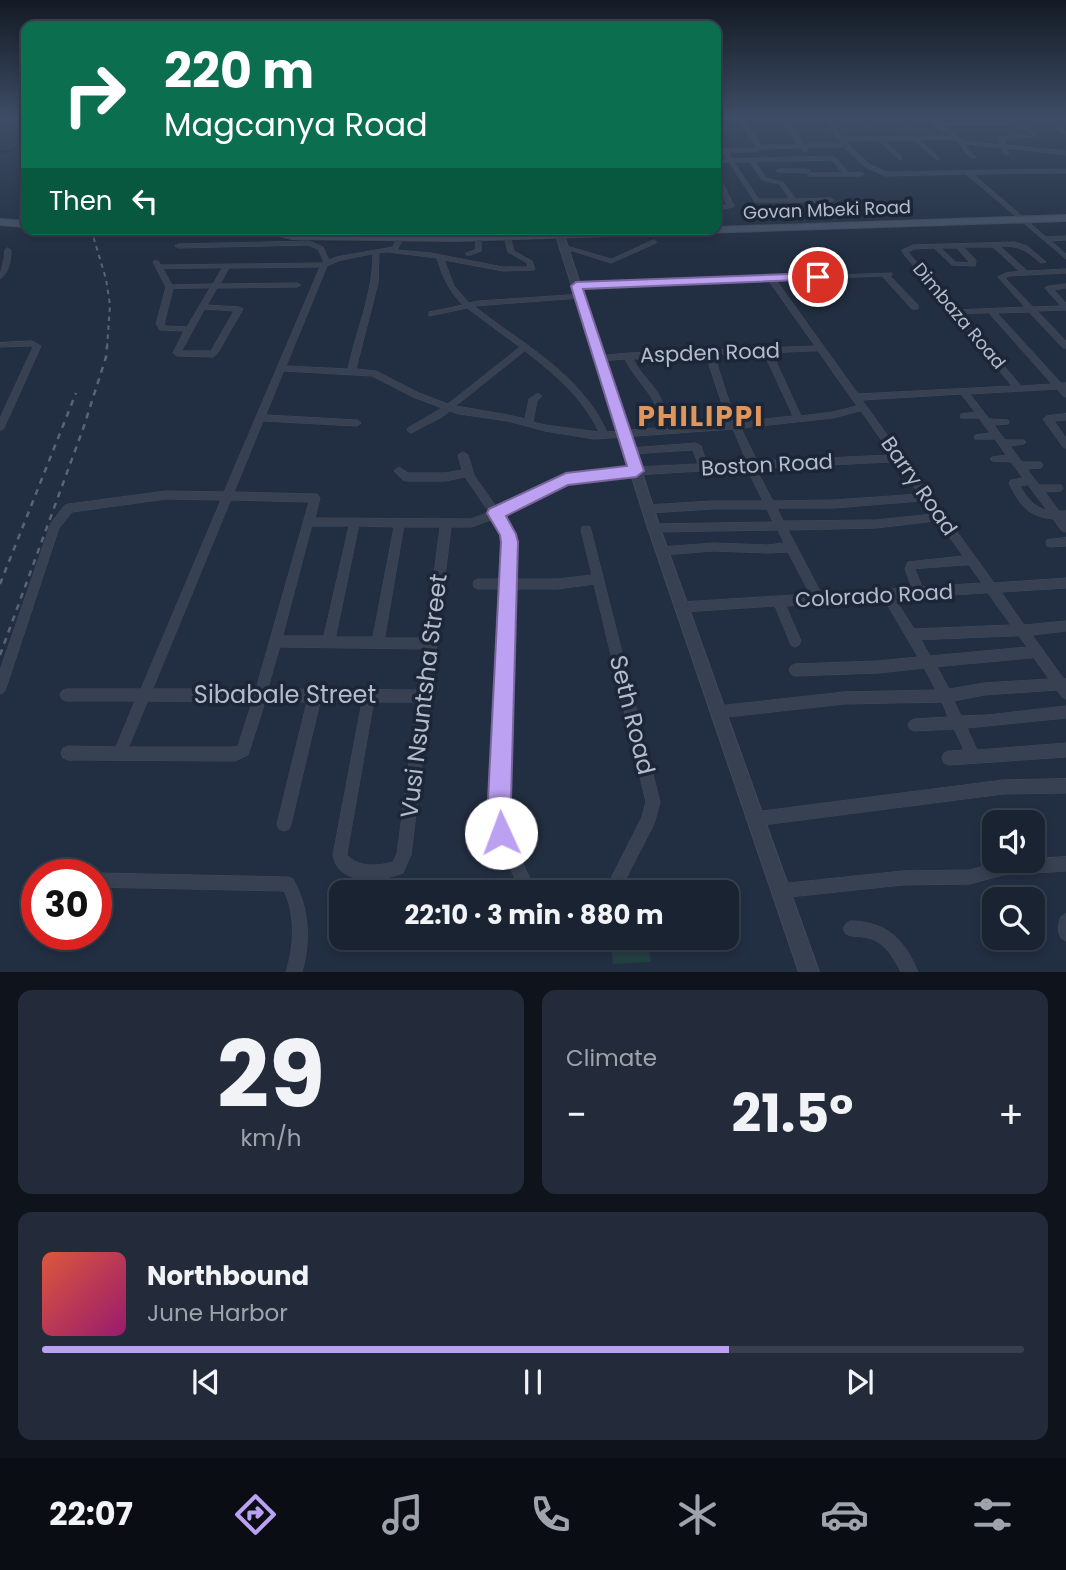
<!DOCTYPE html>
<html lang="en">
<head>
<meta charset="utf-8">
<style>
	:root { --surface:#1a2332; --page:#232b3a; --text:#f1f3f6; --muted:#9fa4ac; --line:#38404d; --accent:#bca0f2 }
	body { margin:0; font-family:Poppins,sans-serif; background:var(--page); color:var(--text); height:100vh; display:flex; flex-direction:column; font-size:26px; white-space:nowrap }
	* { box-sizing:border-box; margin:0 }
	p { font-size:23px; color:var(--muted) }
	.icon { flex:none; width:38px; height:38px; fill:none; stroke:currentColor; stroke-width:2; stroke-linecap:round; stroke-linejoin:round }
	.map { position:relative; height:972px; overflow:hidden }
	.drawer { display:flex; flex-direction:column; gap:18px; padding:18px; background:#0e131c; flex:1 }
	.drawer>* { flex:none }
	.top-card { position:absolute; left:21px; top:21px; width:700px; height:214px; border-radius:14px; box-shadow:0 4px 10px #0003,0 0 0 2px var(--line); background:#0b6e4f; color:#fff; overflow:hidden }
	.fabs { position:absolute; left:982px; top:810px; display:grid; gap:14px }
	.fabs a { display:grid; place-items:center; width:63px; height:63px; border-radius:14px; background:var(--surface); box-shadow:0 4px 10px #0003,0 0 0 2px var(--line); font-size:35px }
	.speed { position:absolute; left:21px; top:859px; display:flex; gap:14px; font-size:35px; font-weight:700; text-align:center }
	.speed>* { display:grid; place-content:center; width:91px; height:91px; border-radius:50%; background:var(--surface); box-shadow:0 4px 10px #0003,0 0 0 2px var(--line); line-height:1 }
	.speed .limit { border:10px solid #d22; background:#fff; color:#111 }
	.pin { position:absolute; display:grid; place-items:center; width:60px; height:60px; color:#fff; margin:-30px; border:4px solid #fff; border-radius:50%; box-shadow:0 2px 7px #0007 }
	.me { position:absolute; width:77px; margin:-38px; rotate:358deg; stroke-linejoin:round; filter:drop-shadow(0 0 5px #0008) }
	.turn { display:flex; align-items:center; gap:24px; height:147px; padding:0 28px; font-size:32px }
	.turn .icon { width:91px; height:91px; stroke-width:2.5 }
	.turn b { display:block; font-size:49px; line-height:60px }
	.then { display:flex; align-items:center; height:66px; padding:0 28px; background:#0003; gap:14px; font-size:26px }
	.big { font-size:52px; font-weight:700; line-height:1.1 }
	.drawer .widget { flex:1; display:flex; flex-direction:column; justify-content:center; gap:10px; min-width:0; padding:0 24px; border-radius:14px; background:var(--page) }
	.drawer .dial { align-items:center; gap:0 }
	.dial b { font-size:91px; line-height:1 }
	.song { display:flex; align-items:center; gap:21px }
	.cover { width:84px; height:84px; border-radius:10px; background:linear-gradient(135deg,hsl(10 70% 55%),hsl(320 70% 35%)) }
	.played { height:7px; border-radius:4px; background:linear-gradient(90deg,var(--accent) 70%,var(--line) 70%) }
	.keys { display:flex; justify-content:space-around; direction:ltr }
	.heat { display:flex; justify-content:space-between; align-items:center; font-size:38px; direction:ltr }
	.drawer .tiles { flex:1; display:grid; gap:18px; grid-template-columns:1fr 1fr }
	.widget:last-child { grid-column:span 2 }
	.trip { position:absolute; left:329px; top:880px; width:410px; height:70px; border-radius:14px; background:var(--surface); box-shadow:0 4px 10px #0003,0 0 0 2px var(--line); font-weight:700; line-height:70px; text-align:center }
	.tabs { display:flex; height:112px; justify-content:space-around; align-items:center; background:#0a0e14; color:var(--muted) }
	.tabs .icon { width:49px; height:49px }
	.tabs .on { color:var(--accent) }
	.tabs b { font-size:32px; color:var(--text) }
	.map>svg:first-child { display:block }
</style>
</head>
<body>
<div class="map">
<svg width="1066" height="972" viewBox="0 0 1066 972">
	<rect width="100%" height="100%" fill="#222f42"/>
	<path fill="#243f43" d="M610 938H647L651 962 613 964Z"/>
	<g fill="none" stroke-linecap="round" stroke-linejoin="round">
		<path fill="#142641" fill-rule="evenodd" d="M24 145H26V147L0 154V152Z"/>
		<g stroke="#404a5a" stroke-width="1">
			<path id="minor" d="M739 119H744L761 145H798L780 119H785L804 144H842L823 119H828L842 137 951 136 935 126 929 119H935L940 123 1015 122 1024 124 1036 135V137L1004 139 1006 145 1066 151V155L1007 148 1009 153 1006 155 1003 153 1002 148 965 144 967 149 976 157 973 159C962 152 965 148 958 142 954 137 927 140 919 140L939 157V159L937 160 914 140H884L902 157V159L900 160 878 140 845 141 869 164 887 172 1066 169V173L973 174 1046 237 1066 236V240L1051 241 1066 254V259L966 174 886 176 865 167 844 147H806L808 150 805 152 801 148 760 149 756 152H728L732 159 829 156 837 159 849 173 861 172 864 174 861 176H808V174L810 173H843L833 161 829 160 756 162 766 178 783 182 796 199 831 198 834 200 831 202H755L729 162 716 163V159H727L722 152 716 153V149L755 148 756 147ZM1015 124 1020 126 1030 135 999 137 1001 145 963 141 944 126ZM734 162H750L762 180 779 184 790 199H759Z
				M861 119H866L871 126 867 127Z
				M894 119H899L909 129 905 130Z
				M1056 126H1060L1066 131V135L1056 128Z
				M779 169H807L810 171 807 173 777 172 776 171Z
				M716 173 719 175 734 206 733 207 716 211V207L727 205 716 180Z
				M507 234 510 236 514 251 532 261 535 269 534 270 503 271 444 260 454 286 469 303 479 301 583 294V298H580L474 306C522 344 580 373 607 432L730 422 722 404 706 356 633 359C641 376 657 386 663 404L659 407 656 406C648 389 634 377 625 359L600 361 596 358 597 356 628 353 815 346 769 281 576 288 572 286 574 285 892 273V275L890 276 918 305V309H912L882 276 776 280 858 394 1012 386 902 252V250L913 245 1015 242 1027 246 1046 262 1041 263C1025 250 1021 246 1000 246L1027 271 1066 269V273L1009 276 1005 278 1033 307 1061 306 1045 288 1049 286 1066 284V288L1054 290 1066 303V310L1037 311 1066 341V348H1063L1029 312 997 313 1061 383H1066V397L1063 396 1057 389 970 394 989 419 1008 420 1009 422 1008 424 994 425 1005 440H1024L1026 442 1024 444 1010 446 1022 462H1041L1043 465 1041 468 1027 469 1039 485H1061L1063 488 1061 491 1045 492 1059 511H1066V532L1062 531 1053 519C1027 516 1020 505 1009 483L1011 480 1023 478 1011 462 992 461 990 459 992 457 1006 455 995 439H975L974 437 975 435 990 433 979 418H961L960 416 961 414 975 412 961 394 862 400 994 583 1066 578V588L1001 592 1024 625 1066 621V631L1032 635 1063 678 1066 679V699L1062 697 1057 690 984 695 954 701 961 716 988 715 1066 706V718L967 728 977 750 1066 743V757L949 765 944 763 942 758 944 753 949 751 964 750 954 729 914 731 910 729 908 725 910 721 914 719 948 717 942 702 844 704 718 718 714 716 712 712 714 708 718 706 844 692 936 690 924 668 878 673 795 676 791 674 789 670 791 666 795 664 878 661 918 657 884 599 786 606 801 641 799 645 795 647 791 645 775 606 682 612 678 611 676 607 678 603 682 602 810 594 788 552 768 553 713 551 662 555 658 554 657 551 658 548 662 547 713 543 768 545 784 543 778 530 654 532 650 531 649 528 650 525 654 524 773 522 767 509H712L648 513 644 512 643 509 644 506 648 505 712 501H763L747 469 708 471 704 473 701 471 636 475 558 485 502 514 514 538 513 579H558L592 575 581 530 582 527 586 526 590 527 591 530 660 802 654 824 619 892H604L642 817 646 802 594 584 558 589H513L506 823 510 838 537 892H522L498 845 492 823 502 589H478L474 587 473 584 474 581 478 579H502L504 538 494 519 471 527H451L411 855 403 873C386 880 349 885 337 866 336 865 333 856 333 855L362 702H320L291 824 289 829 284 831 279 829 277 824 307 702H265L248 755 235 761 68 760 63 758 61 753 63 748 68 746 116 747 135 701H66L62 699 60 695 62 691 66 689H141L221 500 166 499 72 512 59 528 6 688 4 692 0 694V670L51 523 65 505 69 504 166 491 224 492 320 267 229 268 220 284 297 283 301 285 297 287 217 288 207 305 239 307 243 309 217 354 213 357 177 356 173 353 184 331 160 330 156 324 166 287 153 262 154 261H158L161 265 323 263 324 262 318 249 308 245 178 248 175 246 178 244 309 241 323 247 329 260 336 257 393 247 397 238 400 236 403 238 397 250 431 253 503 267H528L527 263 508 252 504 236ZM964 247H993L1019 271 1006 273 998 277 1025 307 957 310 908 252 914 249 934 248 952 265 975 266 976 261ZM941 248H957L970 263 956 262ZM388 252 437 258C442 276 449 291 463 305L429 312V316L467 308 520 347 448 404 419 393 376 371 356 369 378 283 379 253ZM373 254C373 295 356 330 348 369L286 366 327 266 338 261ZM222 268 213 284 172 285 163 269ZM210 288 187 327 165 326 164 324 173 289ZM205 309 234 311 211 351H182ZM989 313 1052 384 1021 386 960 314ZM525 351C555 374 583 398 599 432L545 425 533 422 537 401 542 396 538 393 529 399 525 419 508 415 456 406ZM818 351 857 406 833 412 801 416 772 353ZM764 353 793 416 738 422 730 404 714 355ZM284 371 372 376 413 397 442 408 408 428 407 430 411 433 442 417 450 411 459 414 508 421 545 431 594 439 733 429 747 462 707 464 701 446 696 443 630 448 625 451 630 454 693 450 698 464 636 467 576 474 556 478 497 508 474 475 468 455 463 452 458 455 462 470 445 473H408L399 467 394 471 403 480 406 481H445L465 477 489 512 471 519 315 518 320 498 318 495 315 494 234 492 263 421 357 426 361 423 357 420 266 415ZM861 411 892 455 757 461 741 428 833 418ZM896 462 919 494 834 500 773 501 756 469ZM1028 485 1047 510C1033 507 1027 498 1020 486ZM231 500 309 502 256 689H153ZM924 501 933 514 876 520 783 521 777 508H834ZM938 521 963 556 908 562 905 569 912 588 821 593 788 530 876 528ZM312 526H349L324 636H283ZM359 526 394 527 373 637H336ZM404 527H440L426 638H385ZM969 565 982 583 922 587 915 569ZM988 593 1011 625 914 629 895 599ZM1019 636 1027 647 930 656 921 640ZM280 647 424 649 419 690 268 689ZM1034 658 1049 679 984 683 949 689 937 667ZM148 701 252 702 238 746 234 747H129ZM374 702H417L397 854 393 862C378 866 358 868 347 855Z
				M476 236 481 237V251L470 255H466V253L475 250Z
				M654 240 656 241V243L611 263 560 247 563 245 611 259Z
				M8 248 11 250C11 260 9 273 0 279 0 269 5 261 5 250Z
				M32 341 41 346 4 428 0 431V418L33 347 31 346 0 347V343Z
				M1066 414V420L1054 421 1066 438V448L1063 447 1043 419 1047 416Z
				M1066 538V546L1051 547 1047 546 1046 543 1047 540Z
				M1066 779V793L1003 794 755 826 750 824 748 819 750 814 755 812 1003 780Z
				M1066 857V871L1003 875 970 884 902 885 780 898 775 896 773 891 775 886 780 884 902 871 970 870 1002 861H1032V859Z
				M96 873 288 877 293 879C309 907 311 941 302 972H286C294 947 296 915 284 891L96 887V875H91Z
				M1066 914V941L1061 938C1057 931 1058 924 1061 917Z
				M851 921C887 922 904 939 918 972H901C892 955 883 939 863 937 856 936 852 937 846 934L843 929 846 924Z"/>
		</g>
		<g stroke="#404a5a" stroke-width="2">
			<path id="tertiary" d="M554 229H562L660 528 819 972H799L648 528Z"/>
		</g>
		<g stroke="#404a5a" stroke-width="2">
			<path id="secondary" d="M1066 215V221L456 241 292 239 250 229H270L292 233 456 235 639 229H716V227Z
				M0 219 26 221V227L0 225Z"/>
		</g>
		<use href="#minor" fill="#374151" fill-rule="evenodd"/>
		<use href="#tertiary" fill="#374151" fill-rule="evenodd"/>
		<use href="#secondary" fill="#445065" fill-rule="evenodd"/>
		<path stroke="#586579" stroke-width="2" stroke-dasharray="4.5 4.5" stroke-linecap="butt" d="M91 229 106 279 110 305 107 348"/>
		<path stroke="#586579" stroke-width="2.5" stroke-dasharray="6 6" stroke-linecap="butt" d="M0 584 76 393
			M0 655 83 429 106 357 107 346"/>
	</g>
	<linearGradient id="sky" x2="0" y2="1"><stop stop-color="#131a24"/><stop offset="0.46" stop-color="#3e4d65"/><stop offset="1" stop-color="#3e4d65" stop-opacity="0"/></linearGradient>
	<rect width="1066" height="256" fill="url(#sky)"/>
	<path fill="#bca0f2" stroke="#7a689d" stroke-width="2" d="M818 273 823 277 822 279 583 289 644 471 636 477 568 485 506 516 516 534 518 542 511 800 513 833 509 841 501 845 493 841 489 833 488 800 501 542 500 535 487 513 489 509 566 473 627 466 571 286 576 282Z"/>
	<g text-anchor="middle" stroke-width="7" stroke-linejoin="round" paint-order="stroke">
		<g font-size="18" fill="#b3bccc" stroke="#1c2636">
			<text transform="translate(827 210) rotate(-2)" y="6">Govan Mbeki Road</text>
			<text transform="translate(959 316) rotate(50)" y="6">Dimbaza Road</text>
		</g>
		<g font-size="21" fill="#b3bccc" stroke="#1c2636">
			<text transform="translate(710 353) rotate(-2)" y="7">Aspden Road</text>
			<text transform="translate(767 465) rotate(-3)" y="7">Boston Road</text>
			<text transform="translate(919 486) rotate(55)" y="7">Barry Road</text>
			<text transform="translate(874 596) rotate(-3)" y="7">Colorado Road</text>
		</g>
		<g font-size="24" fill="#b3bccc" stroke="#1c2636">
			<text x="285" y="703">Sibabale Street</text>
			<text transform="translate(424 696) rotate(-83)" y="8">Vusi Nsuntsha Street</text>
			<text transform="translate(632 715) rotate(76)" y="8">Seth Road</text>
		</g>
		<g font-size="28" font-weight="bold" letter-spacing="2" fill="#e0965a" stroke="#1c2636">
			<text x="701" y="426">PHILIPPI</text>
		</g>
	</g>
</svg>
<div class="fabs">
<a><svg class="icon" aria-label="sound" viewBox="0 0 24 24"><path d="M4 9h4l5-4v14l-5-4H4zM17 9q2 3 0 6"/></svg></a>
<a><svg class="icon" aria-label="search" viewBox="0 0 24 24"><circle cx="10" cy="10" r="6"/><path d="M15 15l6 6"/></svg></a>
</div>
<div class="speed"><div class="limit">30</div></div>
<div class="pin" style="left:818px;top:277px;background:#d93025"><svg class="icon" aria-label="arrive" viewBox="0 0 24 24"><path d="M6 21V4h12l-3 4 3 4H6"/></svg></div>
<svg class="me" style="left:501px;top:833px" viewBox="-20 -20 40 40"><circle r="19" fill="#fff"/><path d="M0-13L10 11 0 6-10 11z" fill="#bca0f2"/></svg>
<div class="trip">22:10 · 3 min · 880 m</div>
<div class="top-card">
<div class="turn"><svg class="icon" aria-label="right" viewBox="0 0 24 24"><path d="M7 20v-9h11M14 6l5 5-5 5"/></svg><div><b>220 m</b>Magcanya Road</div></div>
<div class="then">Then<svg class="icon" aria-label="left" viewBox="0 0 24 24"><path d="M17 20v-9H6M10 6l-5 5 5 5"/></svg></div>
</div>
</div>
<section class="drawer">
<div class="tiles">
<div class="widget dial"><b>29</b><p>km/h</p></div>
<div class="widget"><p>Climate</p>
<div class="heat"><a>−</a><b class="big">21.5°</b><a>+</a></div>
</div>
<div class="widget">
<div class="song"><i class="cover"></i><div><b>Northbound</b><p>June Harbor</p></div></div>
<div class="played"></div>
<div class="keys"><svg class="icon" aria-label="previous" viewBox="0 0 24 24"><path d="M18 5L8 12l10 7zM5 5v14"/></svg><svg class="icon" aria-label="pause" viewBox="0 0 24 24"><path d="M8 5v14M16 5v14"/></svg><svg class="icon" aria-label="next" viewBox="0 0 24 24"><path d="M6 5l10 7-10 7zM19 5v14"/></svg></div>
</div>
</div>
</section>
<nav class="tabs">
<b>22:07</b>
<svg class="icon on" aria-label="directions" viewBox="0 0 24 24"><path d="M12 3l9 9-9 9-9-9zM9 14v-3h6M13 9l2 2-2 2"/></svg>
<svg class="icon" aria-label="music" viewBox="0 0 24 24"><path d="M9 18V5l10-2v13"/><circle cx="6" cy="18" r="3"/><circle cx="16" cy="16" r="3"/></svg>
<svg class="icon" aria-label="phone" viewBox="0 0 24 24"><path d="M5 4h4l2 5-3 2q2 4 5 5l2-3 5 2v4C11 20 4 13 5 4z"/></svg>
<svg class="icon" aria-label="climate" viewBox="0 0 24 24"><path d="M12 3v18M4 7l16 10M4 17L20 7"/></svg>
<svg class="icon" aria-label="car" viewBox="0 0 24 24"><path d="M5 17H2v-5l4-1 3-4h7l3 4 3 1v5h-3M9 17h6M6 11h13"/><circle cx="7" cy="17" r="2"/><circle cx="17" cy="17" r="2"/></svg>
<svg class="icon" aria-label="filters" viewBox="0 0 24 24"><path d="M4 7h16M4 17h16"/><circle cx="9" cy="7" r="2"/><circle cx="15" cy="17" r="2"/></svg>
</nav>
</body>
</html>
